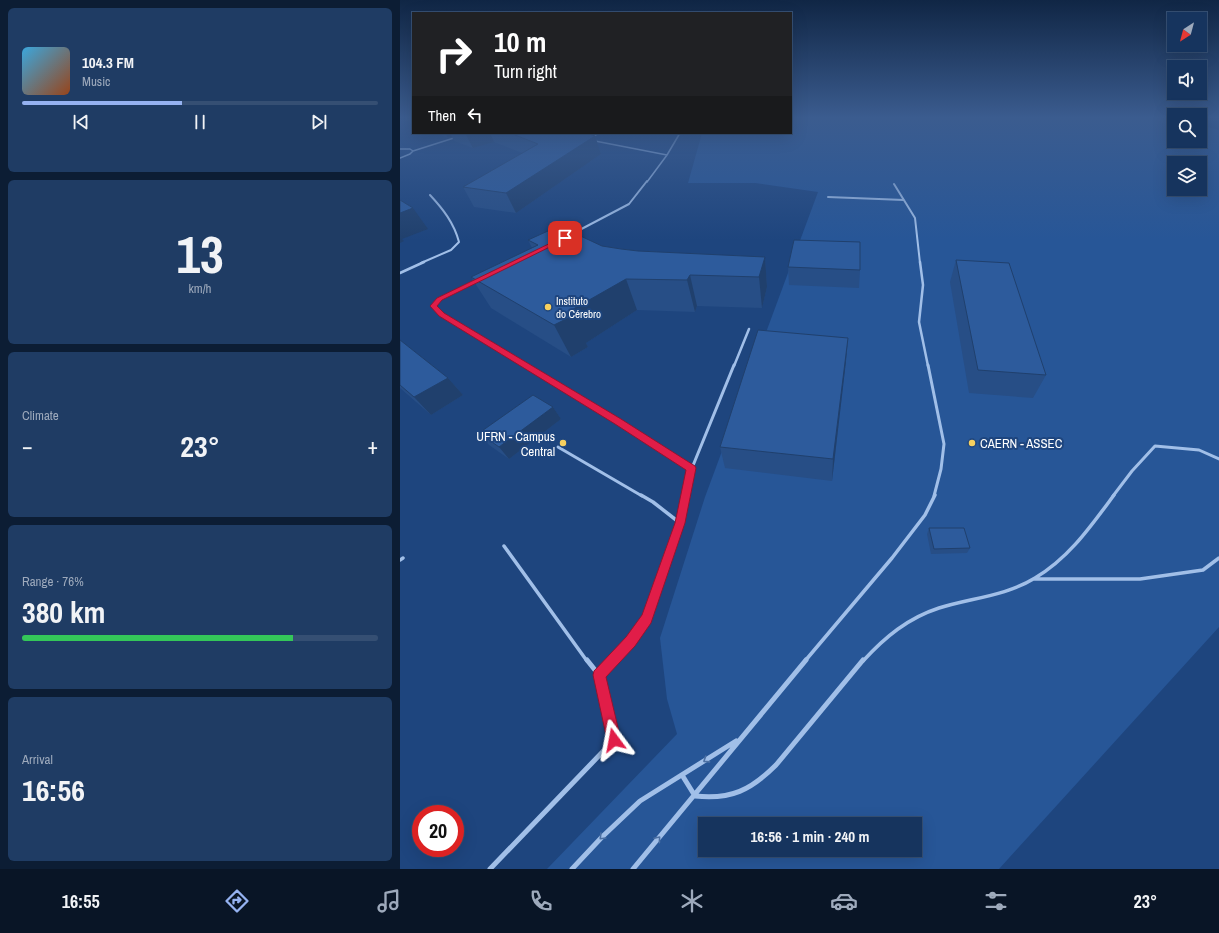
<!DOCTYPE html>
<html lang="en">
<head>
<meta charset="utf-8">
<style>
	:root { --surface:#16345e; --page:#1f3c64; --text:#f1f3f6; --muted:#9eaabc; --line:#354f73; --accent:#95b2f1 }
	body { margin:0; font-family:"Archivo Narrow",sans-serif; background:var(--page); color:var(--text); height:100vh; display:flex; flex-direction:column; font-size:15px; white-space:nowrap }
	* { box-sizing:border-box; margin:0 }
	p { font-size:13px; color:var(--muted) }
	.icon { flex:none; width:22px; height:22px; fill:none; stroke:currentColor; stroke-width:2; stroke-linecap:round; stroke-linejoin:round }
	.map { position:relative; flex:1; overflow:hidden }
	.details { display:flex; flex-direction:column; gap:8px; padding:8px; background:#0c1d34; width:400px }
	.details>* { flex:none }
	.hud { position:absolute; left:12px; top:12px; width:380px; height:122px; border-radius:0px; box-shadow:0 4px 16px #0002,0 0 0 1px var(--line); background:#202124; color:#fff; overflow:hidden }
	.needle { width:26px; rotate:216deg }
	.controls { position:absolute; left:767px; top:12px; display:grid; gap:8px }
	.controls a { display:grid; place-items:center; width:40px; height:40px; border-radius:0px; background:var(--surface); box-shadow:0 4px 16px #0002,0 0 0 1px var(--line); font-size:20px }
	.speed { position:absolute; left:12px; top:805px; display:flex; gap:8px; font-size:20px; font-weight:700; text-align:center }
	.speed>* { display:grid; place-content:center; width:52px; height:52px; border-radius:50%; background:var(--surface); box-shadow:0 4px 16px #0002,0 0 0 1px var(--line); line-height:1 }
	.speed .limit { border:6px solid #d22; background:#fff; color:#111 }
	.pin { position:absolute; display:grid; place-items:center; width:34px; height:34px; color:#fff; margin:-17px; border-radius:8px; box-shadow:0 2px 6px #0006 }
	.me { position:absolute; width:44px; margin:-22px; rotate:347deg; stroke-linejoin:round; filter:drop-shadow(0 0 3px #0008) }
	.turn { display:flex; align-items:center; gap:14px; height:84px; padding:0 16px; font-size:18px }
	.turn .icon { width:52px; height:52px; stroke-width:2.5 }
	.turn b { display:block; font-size:28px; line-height:34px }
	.then { display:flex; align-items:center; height:38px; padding:0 16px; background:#0003; gap:8px; font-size:15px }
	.big { font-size:30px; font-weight:700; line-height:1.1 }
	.details .widget { flex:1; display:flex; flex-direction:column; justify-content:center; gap:6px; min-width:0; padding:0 14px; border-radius:6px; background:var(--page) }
	.details .dial { align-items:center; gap:0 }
	.dial b { font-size:52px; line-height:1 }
	.song { display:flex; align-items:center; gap:12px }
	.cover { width:48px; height:48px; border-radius:6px; background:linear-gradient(135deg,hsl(200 70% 55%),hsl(20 70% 35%)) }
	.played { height:4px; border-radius:2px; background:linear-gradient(90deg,var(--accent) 45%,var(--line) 45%) }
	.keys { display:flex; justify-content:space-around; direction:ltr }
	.heat { display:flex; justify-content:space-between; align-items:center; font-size:22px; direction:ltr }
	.charge { height:6px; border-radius:3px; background:linear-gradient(90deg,#34c759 76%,var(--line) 0) }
	.trip { position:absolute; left:298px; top:817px; width:224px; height:40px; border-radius:0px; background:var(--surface); box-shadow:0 4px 16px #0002,0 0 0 1px var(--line); font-weight:700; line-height:40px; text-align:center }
	.tabs { display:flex; height:64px; justify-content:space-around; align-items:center; background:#091526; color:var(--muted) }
	.tabs .icon { width:28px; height:28px }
	.tabs .on { color:var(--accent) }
	.tabs b { font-size:18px; color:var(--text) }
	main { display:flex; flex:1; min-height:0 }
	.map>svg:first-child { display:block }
</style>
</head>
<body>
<main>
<section class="details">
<div class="widget">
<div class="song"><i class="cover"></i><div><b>104.3 FM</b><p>Music</p></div></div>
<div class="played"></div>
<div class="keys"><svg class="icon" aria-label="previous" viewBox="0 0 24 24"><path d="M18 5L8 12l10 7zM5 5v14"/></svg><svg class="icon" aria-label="pause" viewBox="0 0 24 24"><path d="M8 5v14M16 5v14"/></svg><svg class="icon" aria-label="next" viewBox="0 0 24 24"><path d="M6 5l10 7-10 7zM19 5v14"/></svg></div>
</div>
<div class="widget dial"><b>13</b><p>km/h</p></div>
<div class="widget"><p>Climate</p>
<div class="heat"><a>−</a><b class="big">23°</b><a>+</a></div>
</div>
<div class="widget"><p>Range · 76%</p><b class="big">380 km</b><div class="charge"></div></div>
<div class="widget"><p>Arrival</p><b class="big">16:56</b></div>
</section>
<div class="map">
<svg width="819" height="869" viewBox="0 0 819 869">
	<rect width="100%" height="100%" fill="#1e457e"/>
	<path fill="#275697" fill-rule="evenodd" d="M391 118H774V141H800V125L819 130V627L599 869H147L277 734 267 699 260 638 305 497 418 192 355 183H288L302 133H391ZM774 163H800V189H774ZM305 824H515V850H305Z"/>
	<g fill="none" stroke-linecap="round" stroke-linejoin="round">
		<path stroke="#a1bfe8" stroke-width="1.5" d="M192 137 199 133
			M195 141 267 155 280 133
			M0 149H10L13 151
			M0 158 10 154 13 151 57 137
			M247 182 267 155"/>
		<path stroke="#a1bfe8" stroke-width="2" d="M494 184 515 218 520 263
			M428 197 504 200
			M170 235 229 204 247 181
			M21 263 51 250 59 242C54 223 43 209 30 195"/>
		<path stroke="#a1bfe8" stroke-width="2.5" d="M520 262 523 285 519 322 528 366
			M0 273 24 262
			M77 280 40 299 33 306 42 315 126 366
			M334 366 349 329"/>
		<path stroke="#a1bfe8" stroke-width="3" d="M124 365 292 468
			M528 365 544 444 541 469 534 496
			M158 447 242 496
			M286 496 292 468 334 365
			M713 496 732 471 755 446 799 450 819 459"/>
		<path stroke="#a1bfe8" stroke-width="3.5" d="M241 495 253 502 280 523
			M104 546 187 661
			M0 560 3 558
			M633 579H740L803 570 819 558
			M212 661 230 641 246 619 280 523 286 495
			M405 661 492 558 525 515 535 495
			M463 661C485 637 508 618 539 608 571 598 606 596 635 578 669 558 691 526 714 495"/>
		<path stroke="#a1bfe8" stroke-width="5" d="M199 675 213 660
			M282 775 295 796C331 800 351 790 376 765L463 660
			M90 869 214 740 199 675 187 660
			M172 869 202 837 240 801 336 741
			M233 869 406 660"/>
	</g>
	<path fill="#274e86" d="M1 118H13V123Z
		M36 133H187L195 136 201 154 116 213 74 207 63 187 122 153 94 142 73 148 54 141 52 137 48 138Z
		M128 240 202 246 238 251 365 257 367 287 362 308 297 306 295 312 237 310 186 343 188 347 171 357 91 308 71 277 132 248Z
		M556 260 646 375 633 398 569 393 550 282Z
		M388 267 460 270 459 288 389 285Z
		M0 340 48 378 63 395 31 415 0 388Z
		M446 361 432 481 325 468 320 447Z
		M153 407 161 419 109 459 89 445 79 433Z
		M529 528 570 548 567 553 531 554 527 534Z"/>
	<path fill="#20406d" d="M45 133H50L52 137 48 138Z
		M65 133H90L94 142 73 148Z
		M195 136 201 154 116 213 106 193Z
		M13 208 28 229 2 239 4 241 0 243V213Z
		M365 257 367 287 362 308 359 277Z
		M290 275 297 306 295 312 287 280Z
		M226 279 237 310 186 343 188 347 171 357 154 325 168 312Z
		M448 338 446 361 432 481 433 459Z
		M48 378 63 395 31 415 14 397Z
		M153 407 161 419 109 459 99 447Z"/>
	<path fill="#2d5b9c" stroke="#20406d" d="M110 133H187L195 136 106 193 63 187 138 144Z
		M0 200 13 208 0 213Z
		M159 226 202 246 221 249 238 251 365 257 359 277 290 275 287 280 226 279 168 312 172 316 154 325 71 277 138 245 128 240Z
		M394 240 460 242V270L388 267Z
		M556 260 609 263 646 375 578 370Z
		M358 330 448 338 433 459 320 447Z
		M0 340 48 378 14 397 0 385Z
		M133 395 153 407 99 447 79 433Z
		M529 528H564L570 548 534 549Z"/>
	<defs><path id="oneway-chevron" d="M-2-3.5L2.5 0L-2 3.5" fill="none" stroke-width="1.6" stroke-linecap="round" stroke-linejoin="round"/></defs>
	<g stroke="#4c70a3">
		<use href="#oneway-chevron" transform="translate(306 760) rotate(147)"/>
		<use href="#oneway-chevron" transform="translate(202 837) rotate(135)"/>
		<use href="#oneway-chevron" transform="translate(258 839) rotate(-50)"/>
	</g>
	<linearGradient id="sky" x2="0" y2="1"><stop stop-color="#102645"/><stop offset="0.49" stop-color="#3b5c8f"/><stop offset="1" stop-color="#3b5c8f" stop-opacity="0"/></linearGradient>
	<rect width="819" height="240" fill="url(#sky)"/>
	<path fill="#e11d48" stroke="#92132f" d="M163 237 168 238 42 300 37 306 44 313 221 419 295 466 296 468 285 523 251 623 235 646 206 677 221 740 219 745 214 747 209 745 207 740 193 675 194 671 226 637 242 615 275 523 286 470 215 424 39 316 30 306 37 298Z"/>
	<g fill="#f7d05f" stroke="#1e457e" stroke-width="1.5">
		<circle cx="148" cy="307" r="4"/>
		<circle cx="163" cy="443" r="4"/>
		<circle cx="572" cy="443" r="4"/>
	</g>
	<g text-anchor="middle" stroke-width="4" stroke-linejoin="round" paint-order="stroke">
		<g font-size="11" fill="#fff" stroke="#1e457e" text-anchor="start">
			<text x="156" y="305">Instituto<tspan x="156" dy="13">do Cérebro</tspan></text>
		</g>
		<g font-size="13" fill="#fff" stroke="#1e457e" text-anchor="end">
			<text x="155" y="441">UFRN - Campus<tspan x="155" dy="15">Central</tspan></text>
			<text x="580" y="448" text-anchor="start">CAERN - ASSEC</text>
		</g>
	</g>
</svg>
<div class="controls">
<a><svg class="needle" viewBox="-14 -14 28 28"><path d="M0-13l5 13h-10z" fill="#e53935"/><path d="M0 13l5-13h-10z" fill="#9eaabc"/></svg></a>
<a><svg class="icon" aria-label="sound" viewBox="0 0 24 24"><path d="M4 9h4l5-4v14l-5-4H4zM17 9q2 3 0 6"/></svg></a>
<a><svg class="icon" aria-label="search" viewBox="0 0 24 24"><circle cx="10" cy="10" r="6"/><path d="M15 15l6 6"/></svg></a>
<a><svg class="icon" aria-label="layers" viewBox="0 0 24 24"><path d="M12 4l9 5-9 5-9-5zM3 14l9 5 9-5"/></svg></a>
</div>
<div class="speed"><div class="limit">20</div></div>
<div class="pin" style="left:165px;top:238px;background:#d93025"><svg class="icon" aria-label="arrive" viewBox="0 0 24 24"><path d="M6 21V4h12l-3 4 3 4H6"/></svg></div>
<svg class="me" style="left:214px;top:740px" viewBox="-20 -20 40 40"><path d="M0-17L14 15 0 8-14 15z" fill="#e11d48" stroke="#fff" stroke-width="4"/></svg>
<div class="trip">16:56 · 1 min · 240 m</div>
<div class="hud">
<div class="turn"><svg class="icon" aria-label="right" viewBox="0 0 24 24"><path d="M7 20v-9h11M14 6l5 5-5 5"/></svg><div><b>10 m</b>Turn right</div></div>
<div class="then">Then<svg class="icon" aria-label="left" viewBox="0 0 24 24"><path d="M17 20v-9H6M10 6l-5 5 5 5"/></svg></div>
</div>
</div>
</main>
<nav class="tabs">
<b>16:55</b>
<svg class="icon on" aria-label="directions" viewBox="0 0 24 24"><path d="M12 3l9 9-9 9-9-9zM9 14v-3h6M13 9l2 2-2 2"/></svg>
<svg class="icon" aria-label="music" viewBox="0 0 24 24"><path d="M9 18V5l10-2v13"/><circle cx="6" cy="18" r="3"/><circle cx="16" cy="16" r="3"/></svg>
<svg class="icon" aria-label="phone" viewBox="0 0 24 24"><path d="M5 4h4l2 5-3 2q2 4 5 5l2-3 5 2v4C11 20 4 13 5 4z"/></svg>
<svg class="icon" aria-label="climate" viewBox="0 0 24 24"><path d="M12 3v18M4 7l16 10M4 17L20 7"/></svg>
<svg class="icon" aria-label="car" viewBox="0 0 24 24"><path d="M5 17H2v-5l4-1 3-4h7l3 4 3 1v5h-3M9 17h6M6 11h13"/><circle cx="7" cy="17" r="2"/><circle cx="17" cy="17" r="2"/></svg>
<svg class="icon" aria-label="filters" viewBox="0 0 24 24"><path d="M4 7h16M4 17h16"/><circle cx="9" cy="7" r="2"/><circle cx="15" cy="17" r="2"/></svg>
<b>23°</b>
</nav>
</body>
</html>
